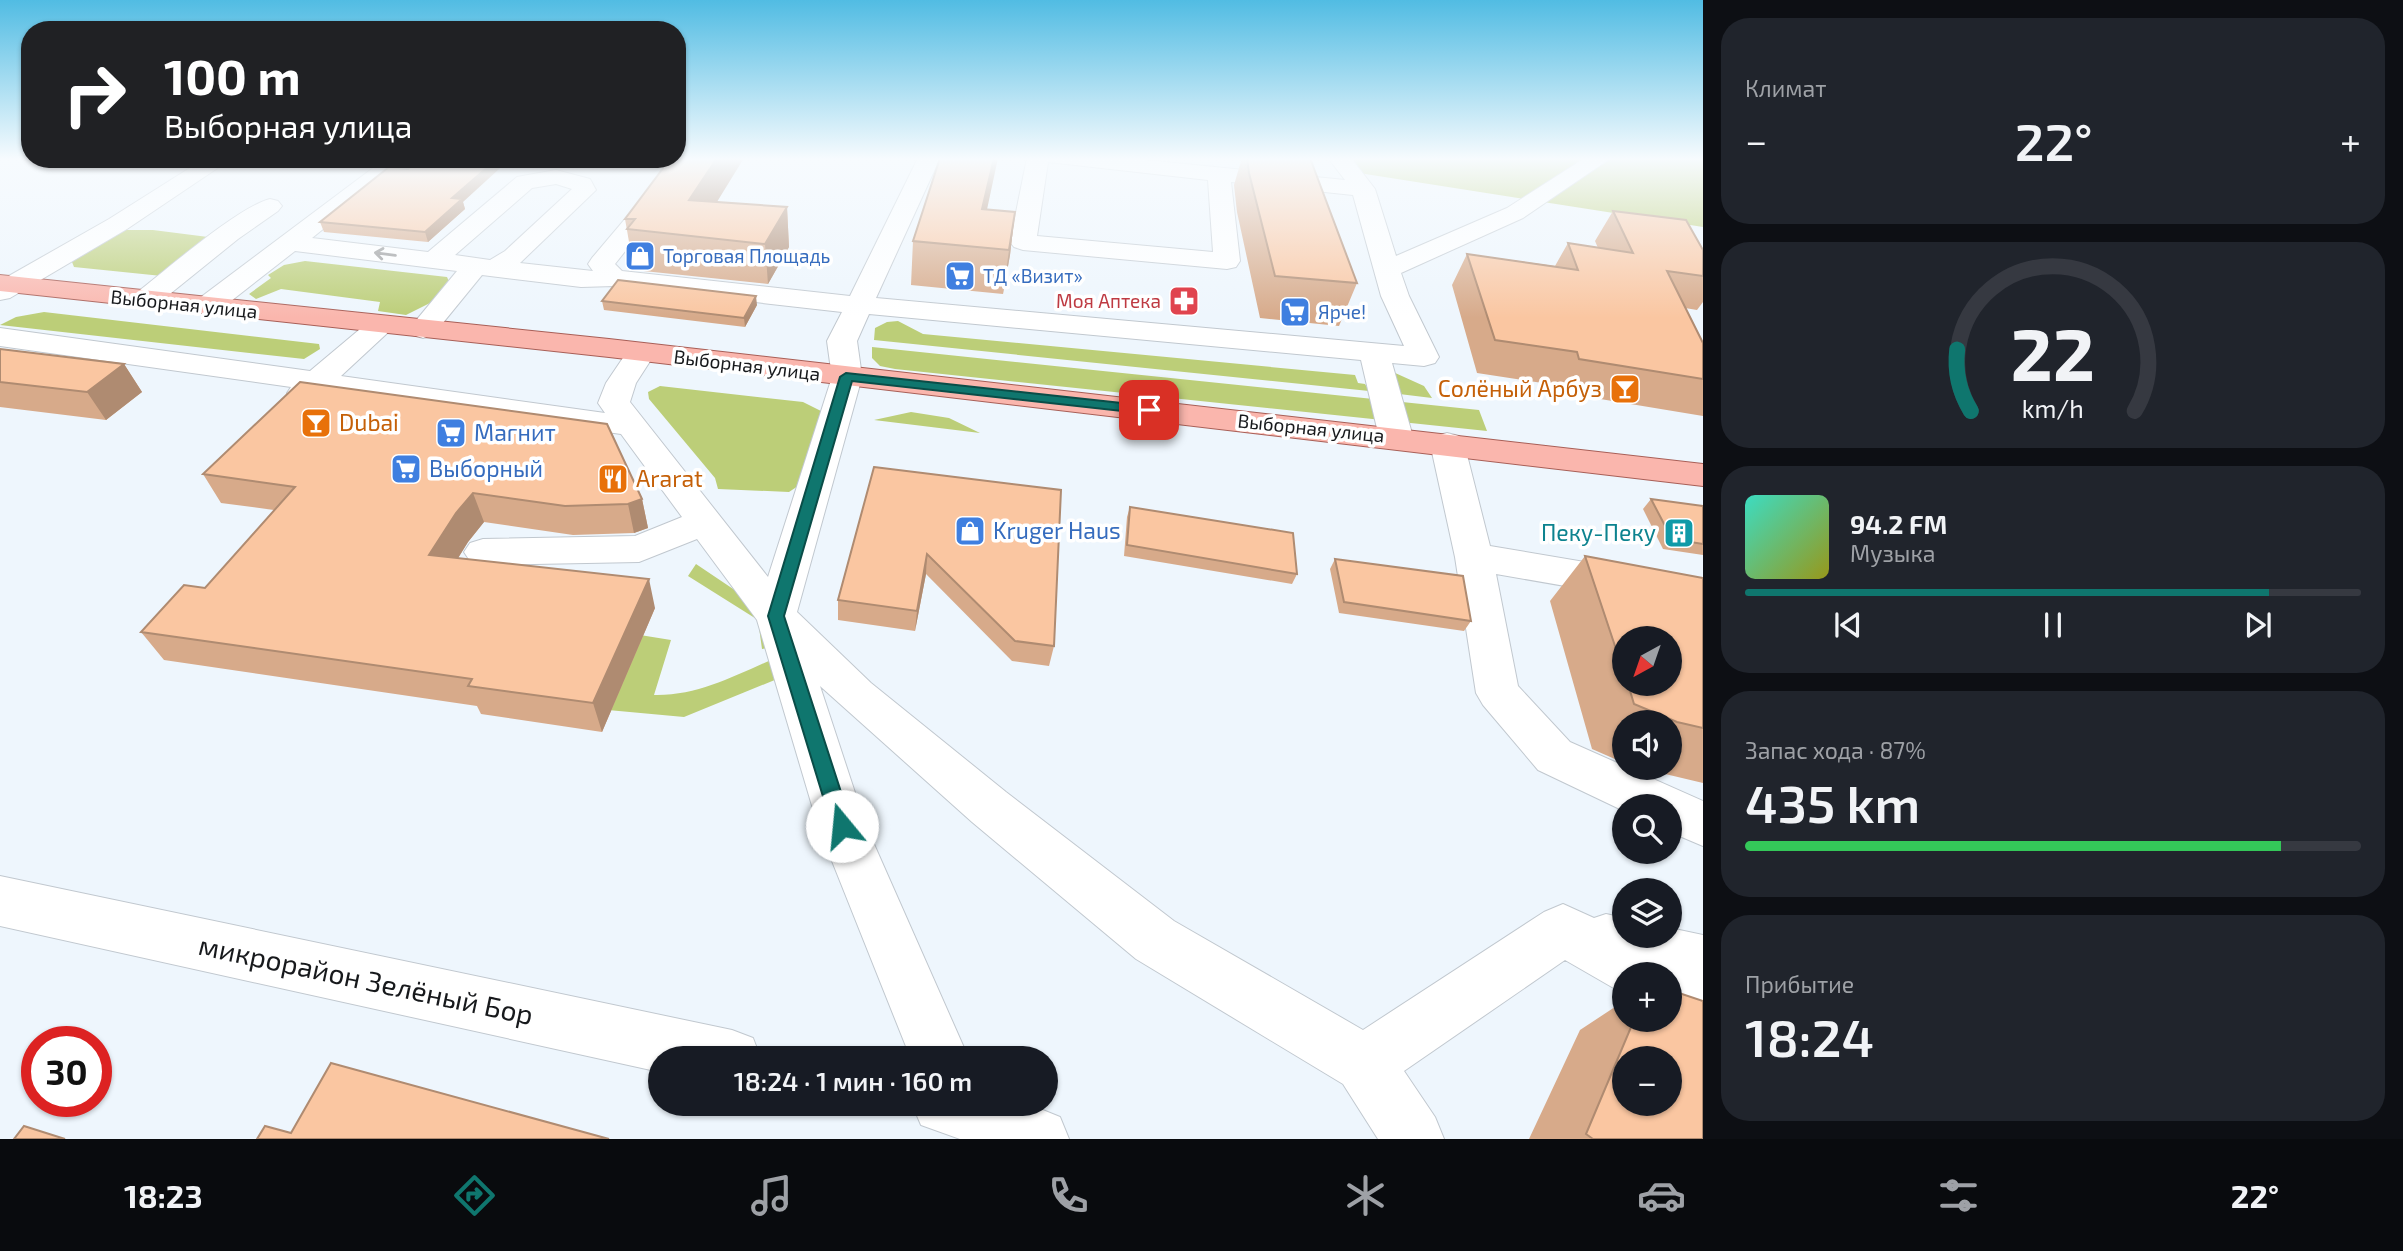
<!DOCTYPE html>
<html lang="ru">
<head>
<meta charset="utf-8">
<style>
	:root { --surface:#171b24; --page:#20242c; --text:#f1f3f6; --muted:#9ea1a6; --line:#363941; --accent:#0f766e }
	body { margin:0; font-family:"Exo 2",sans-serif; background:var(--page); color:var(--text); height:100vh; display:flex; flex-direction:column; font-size:26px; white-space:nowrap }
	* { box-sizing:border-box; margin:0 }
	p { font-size:23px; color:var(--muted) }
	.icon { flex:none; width:38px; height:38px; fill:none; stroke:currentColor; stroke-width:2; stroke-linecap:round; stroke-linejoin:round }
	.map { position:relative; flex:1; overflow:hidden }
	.sheet { display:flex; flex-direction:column; gap:18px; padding:18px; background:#0d0f14; width:700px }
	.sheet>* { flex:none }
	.banner { position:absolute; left:21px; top:21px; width:665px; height:147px; border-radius:28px; box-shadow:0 2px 5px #0004; background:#202124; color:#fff; overflow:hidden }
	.needle { width:46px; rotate:220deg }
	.controls { position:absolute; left:1612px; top:626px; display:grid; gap:14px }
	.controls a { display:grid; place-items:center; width:70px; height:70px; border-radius:50%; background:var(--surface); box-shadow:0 2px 5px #0004; font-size:35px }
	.speed { position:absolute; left:21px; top:1026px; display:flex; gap:14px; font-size:35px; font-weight:700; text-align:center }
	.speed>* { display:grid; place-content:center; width:91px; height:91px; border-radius:50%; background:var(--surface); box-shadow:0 2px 5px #0004; line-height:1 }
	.speed .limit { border:10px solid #d22; background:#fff; color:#111 }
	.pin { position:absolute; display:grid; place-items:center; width:60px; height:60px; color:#fff; margin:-30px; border-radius:14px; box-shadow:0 4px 10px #0006 }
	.me { position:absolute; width:77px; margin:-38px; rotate:343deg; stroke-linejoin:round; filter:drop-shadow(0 0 5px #0008) }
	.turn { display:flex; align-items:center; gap:24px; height:147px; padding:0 28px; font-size:32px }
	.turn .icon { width:91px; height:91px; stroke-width:2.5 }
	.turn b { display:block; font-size:49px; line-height:60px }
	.big { font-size:52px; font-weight:600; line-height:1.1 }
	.sheet .card { flex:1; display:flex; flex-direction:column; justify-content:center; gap:10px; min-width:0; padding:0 24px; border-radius:28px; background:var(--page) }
	.sheet .dial { align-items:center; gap:0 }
	.dial svg { height:182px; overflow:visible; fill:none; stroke:var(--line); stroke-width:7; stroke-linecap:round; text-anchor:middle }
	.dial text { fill:var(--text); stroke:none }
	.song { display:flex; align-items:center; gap:21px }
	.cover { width:84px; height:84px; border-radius:10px; background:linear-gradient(135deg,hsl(170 70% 55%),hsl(60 70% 35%)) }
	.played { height:7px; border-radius:4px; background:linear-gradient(90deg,var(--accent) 85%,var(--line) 85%) }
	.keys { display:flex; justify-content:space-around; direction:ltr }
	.heat { display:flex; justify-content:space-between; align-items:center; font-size:38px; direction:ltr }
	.charge { height:10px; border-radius:5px; background:linear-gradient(90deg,#34c759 87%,var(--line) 0) }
	.trip { position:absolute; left:648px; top:1046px; width:410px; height:70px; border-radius:35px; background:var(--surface); box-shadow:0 2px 5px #0004; font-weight:600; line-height:70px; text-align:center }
	.dock { display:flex; height:112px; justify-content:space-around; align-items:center; background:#090b0e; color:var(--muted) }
	.dock .icon { width:49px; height:49px }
	.dock .current { color:var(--accent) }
	.dock b { font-size:32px; color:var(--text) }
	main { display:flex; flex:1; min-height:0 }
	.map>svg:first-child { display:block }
</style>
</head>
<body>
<main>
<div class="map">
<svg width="1703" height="1139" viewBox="0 0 1703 1139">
	<rect width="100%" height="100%" fill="#eef6fd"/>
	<path fill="#bcce78" d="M1353 158H1703V227L1359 173Z
		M120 230H153L208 237 162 276 74 267 72 262 79 251Z
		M305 261 447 277 451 286 432 302 406 315 378 311 380 302 281 289 256 299 249 294 271 278 268 275 284 265Z
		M44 312 319 344 320 349 304 359 0 325 16 317Z
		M898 321 923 334 1355 375 1358 383 1365 384 1369 391 874 340 875 328 887 322Z
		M872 347 1479 410 1487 431 895 369 880 366 872 358Z
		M1393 372 1424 386 1432 398 1391 393Z
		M660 386 803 402 821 411 801 484 789 492 718 489 715 478 649 399 648 392Z
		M911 412 949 418 980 433 874 420Z
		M696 564 769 613 778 646 762 649 758 620 688 576Z
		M640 635 671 640 654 695C697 696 732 677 771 660L782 677 684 717 608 710Z"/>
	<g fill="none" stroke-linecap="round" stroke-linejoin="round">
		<g stroke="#c1c8cf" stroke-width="2">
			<path id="minor" d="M918 158H940L876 298 1404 346 1381 296 1353 195 1231 182 1240 261 1236 267 1227 269 1023 250 1014 247 1010 242 1027 158H1125L1345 180 1328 158H1351L1375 189 1396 256 1507 208 1585 158H1611L1523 218 1401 273 1409 296 1439 357 1435 363 1424 366 1392 363 1413 437 1408 444 1396 447 1384 444 1379 437 1361 360 869 314 857 341 862 377 797 612 871 683 1006 792 1174 921 1363 1030 1544 912 1563 904 1594 918 1606 914 1624 918V936H1670V928L1703 935V1036L1670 1020V975H1624V994L1565 960 1404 1071 1435 1117 1444 1139H1378L1343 1084 1136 959 972 822 820 686 866 826 969 1059H911L818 826 757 620 697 539 639 562 483 565 470 561 464 552 470 543 483 539 635 536 682 517 621 434 323 392C312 401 306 403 292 400L287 393 291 387 0 346V328L310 371 372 319 382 316 392 319 396 325 341 376 605 413 598 403 606 383 631 346 641 343 651 346 656 352 636 383 630 402 768 577 832 377 827 341 842 312 614 286 581 287 482 275 433 335 423 338 413 335 409 329 457 271 295 251 217 312 207 314 197 312 193 306 197 300 385 159H410L312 238 428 252 517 177 556 170 590 179 596 190 520 263 593 271 588 264 592 258 652 187H668L672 192 615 264 622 271 850 296ZM1048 162 1208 180 1213 252 1037 236ZM556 184 572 189 505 251 490 260 455 255 532 188Z
				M204 159H231L127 229 10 298 0 300V281L109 219Z
				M270 199 278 201 282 206 278 211 238 239 155 306 145 308 135 306 131 300 135 294C165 271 238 207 270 199Z
				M1447 433 1459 436 1464 443 1490 546 1703 582V610L1496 574 1518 686 1570 742 1703 801V846L1670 832V807H1624V811L1538 770 1483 705 1476 693 1455 557 1430 443 1435 436Z
				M0 876 732 1030 753 1038 761 1059H660V1072L0 926Z
				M912 1104H1028L1060 1117 1069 1139H960L921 1125Z"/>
		</g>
		<g stroke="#a85f57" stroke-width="2">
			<path id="major" d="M0 275 609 339 1703 464V486L609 357 0 291Z"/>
		</g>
		<use href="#minor" fill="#fff" fill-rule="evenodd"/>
		<use href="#major" fill="#fab6ad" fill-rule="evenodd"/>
	</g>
	<path fill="#d7aa8a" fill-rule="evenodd" d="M1242 158H1310L1357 283 1339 326 1260 318 1237 212 1234 185Z
		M463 202 465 209 428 242 324 232 320 222Z
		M717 202 787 207 789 247 768 284 634 270 625 219Z
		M987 210 1015 212 1010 255 1003 294 911 285 913 241Z
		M1613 211 1703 250V302L1697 310 1685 308 1703 343V416L1558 392 1556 385 1477 373 1452 285 1467 254 1555 266 1568 243 1598 248 1595 241Z
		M602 301 757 305 745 327 604 310Z
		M0 349 124 364 142 392 106 420 0 407Z
		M874 467 1054 646 1049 666 1012 661 926 574 915 631 838 620V600Z
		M203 474 642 499 648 528 634 533 573 535 484 522 468 542 458 558 655 608 602 732 481 714 477 706 164 660 141 632 205 588 274 510 221 503Z
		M1651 499 1703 506V555L1663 549 1643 509Z
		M1130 507 1297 574 1292 584 1124 556 1127 517Z
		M1585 556 1703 578V783L1640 768H1670V723H1624V763L1592 749 1550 601ZM1624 639 1670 684H1624Z
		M1335 559 1471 621 1464 631 1339 613 1330 569Z
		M1624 1001V1020H1670L1703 1139H1529L1580 1030Z"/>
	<path fill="#af8b71" d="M717 158H744L696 236 689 200Z
		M994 158H998L979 247 982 209Z
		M497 159H510L463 202 465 209 428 242 425 232 452 198Z
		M787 207 789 247 768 284 765 244Z
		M1015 212 1010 255 1003 294 1009 250Z
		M756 296 757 305 745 327 744 318Z
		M124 364 142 392 106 420 87 392Z
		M473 493 484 522 468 542 442 584 429 555 456 513Z
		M642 499 648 528 634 533 628 504Z
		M927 554 926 574 915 631 917 611Z
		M649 579 655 608 602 732 593 703Z"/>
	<path fill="#fac6a1" stroke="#af8b71" stroke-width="2" fill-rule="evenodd" d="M677 158H717L689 200 787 207 765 244 627 229 635 219H625L670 159H677Z
		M940 158H994L982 209 1015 212 1009 250 913 241Z
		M1247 158H1310L1357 283 1275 276 1249 173Z
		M420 159H497L452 198 462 199 425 232 320 222 389 167 408 169Z
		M1613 211 1686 220 1703 250V276L1667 271 1703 343V379L1579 359 1577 352 1495 340 1467 254 1578 270 1568 243 1633 253Z
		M618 280 756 296 744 318 602 301Z
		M0 349 124 364 87 392 0 382Z
		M300 382 607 424 642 499 628 504 565 506 473 493 456 513 429 555 649 579 593 703 468 686 472 679 141 632 184 585 205 588 295 487 203 474Z
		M874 467 1061 490 1054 646 1015 641 927 554 917 611 838 600Z
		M1651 499 1703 506V544L1672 539Z
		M1130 507 1293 533 1297 574 1127 545Z
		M1585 556 1703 578V728L1677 722 1634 704 1628 684H1670V639H1624V673Z
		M1335 559 1463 576 1471 621 1344 602Z
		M1670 990 1703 1001V1139H1593L1586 1134 1634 1020H1670ZM1624 1059H1670V1104H1624Z
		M331 1063 609 1139H257L265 1126 291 1133Z
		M24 1126 65 1139H14Z"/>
	<defs><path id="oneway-shaft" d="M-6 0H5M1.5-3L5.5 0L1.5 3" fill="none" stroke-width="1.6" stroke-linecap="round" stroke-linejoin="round" transform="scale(1.75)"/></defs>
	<use stroke="#979899" href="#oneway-shaft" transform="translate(385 254) rotate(-173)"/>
	<linearGradient id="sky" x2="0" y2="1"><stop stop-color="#51bce3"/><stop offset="0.5" stop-color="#f7fbfe"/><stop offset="1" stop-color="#f7fbfe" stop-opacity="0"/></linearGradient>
	<rect width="1703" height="318" fill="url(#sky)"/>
	<path fill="#0f766e" stroke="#0a4d48" stroke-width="2" d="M846 373 1149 406 1155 410 1149 414 852 381 784 616 852 826 849 833 842 835 835 833 832 826 768 616 840 377Z"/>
	<defs>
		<g id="shop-square" transform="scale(1.575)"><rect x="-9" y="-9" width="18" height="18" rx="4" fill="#3f7fe0" stroke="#fff"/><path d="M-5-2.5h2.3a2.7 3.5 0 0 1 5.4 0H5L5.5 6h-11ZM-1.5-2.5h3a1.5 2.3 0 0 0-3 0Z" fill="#fff"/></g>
		<g id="supermarket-square" transform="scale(1.575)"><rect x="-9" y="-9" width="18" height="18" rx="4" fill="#3f7fe0" stroke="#fff"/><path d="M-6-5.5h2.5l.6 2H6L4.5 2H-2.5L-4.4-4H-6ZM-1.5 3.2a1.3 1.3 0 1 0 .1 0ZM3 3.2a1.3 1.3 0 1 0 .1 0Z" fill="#fff"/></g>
		<g id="pharmacy-square" transform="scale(1.575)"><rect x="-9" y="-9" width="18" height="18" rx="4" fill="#e0444e" stroke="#fff"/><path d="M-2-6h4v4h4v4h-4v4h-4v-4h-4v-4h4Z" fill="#fff"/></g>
		<g id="bar-square" transform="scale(1.575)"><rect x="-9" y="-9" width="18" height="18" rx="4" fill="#e8710a" stroke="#fff"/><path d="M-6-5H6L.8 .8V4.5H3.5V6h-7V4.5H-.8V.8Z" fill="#fff"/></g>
		<g id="restaurant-square" transform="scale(1.575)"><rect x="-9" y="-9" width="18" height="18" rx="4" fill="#e8710a" stroke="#fff"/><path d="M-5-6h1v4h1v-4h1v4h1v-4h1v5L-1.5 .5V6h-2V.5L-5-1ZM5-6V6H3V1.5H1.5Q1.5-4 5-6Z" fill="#fff"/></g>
		<g id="building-square" transform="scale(1.575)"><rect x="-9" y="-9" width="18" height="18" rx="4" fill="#0f9aa8" stroke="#fff"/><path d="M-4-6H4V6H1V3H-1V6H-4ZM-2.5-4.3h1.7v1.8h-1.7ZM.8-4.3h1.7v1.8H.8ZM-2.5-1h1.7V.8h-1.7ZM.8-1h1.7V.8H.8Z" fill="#fff"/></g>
	</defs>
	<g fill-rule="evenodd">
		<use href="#shop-square" x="640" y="256"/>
		<use href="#supermarket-square" x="960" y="276"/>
		<use href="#pharmacy-square" x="1184" y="301"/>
		<use href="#supermarket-square" x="1295" y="312"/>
		<use href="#bar-square" x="1625" y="389"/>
		<use href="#bar-square" x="316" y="423"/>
		<use href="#supermarket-square" x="451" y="433"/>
		<use href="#supermarket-square" x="406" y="469"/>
		<use href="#restaurant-square" x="613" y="479"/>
		<use href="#shop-square" x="970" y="531"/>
		<use href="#building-square" x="1679" y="533"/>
	</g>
	<g text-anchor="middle" stroke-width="7" stroke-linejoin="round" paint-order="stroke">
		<g font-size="19" fill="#366cbe" stroke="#fff" text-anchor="start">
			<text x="663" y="263">Торговая Площадь</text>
			<text x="983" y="283">ТД «Визит»</text>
			<text x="1318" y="319">Ярче!</text>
		</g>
		<g font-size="19" fill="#be3a42" stroke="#fff" text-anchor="end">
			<text x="1161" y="308">Моя Аптека</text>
		</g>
		<g font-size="19" fill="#17191c" stroke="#fff">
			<text transform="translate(184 304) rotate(6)" y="7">Выборная улица</text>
			<text transform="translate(747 365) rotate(7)" y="7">Выборная улица</text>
			<text transform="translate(1311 428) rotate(6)" y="7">Выборная улица</text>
		</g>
		<g font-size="23" fill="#c56008" stroke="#fff" text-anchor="start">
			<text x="1602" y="397" text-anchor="end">Солёный Арбуз</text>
			<text x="339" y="431">Dubai</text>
			<text x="636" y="487">Ararat</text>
		</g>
		<g font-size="23" fill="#366cbe" stroke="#fff" text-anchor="start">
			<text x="474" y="441">Магнит</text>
			<text x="429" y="477">Выборный</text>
			<text x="993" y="539">Kruger Haus</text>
		</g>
		<g font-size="23" fill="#0d838f" stroke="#fff" text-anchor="end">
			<text x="1656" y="541">Пеку-Пеку</text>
		</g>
		<g font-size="28" fill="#17191c" stroke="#fff">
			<text transform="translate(366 980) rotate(12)" y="10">микрорайон Зелёный Бор</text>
		</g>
	</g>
</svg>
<div class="controls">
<a><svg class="needle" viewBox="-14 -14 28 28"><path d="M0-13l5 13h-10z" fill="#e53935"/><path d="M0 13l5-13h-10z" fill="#9ea1a6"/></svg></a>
<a><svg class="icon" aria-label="sound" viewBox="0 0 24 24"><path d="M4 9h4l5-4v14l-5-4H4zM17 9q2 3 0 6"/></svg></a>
<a><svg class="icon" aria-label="search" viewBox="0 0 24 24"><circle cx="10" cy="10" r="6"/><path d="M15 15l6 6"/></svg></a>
<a><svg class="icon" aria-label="layers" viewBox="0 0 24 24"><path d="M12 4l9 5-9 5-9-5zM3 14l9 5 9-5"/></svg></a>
<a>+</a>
<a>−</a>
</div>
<div class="speed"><div class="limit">30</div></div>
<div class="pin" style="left:1149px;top:410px;background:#d93025"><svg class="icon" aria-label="arrive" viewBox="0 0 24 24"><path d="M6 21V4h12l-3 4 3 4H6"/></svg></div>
<svg class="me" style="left:842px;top:826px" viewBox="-20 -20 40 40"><circle r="19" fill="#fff"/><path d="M0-13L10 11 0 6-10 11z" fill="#0f766e"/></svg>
<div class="trip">18:24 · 1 мин · 160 m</div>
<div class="banner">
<div class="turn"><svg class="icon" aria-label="right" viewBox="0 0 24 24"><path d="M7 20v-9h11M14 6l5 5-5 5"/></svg><div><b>100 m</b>Выборная улица</div></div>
</div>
</div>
<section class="sheet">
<div class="card"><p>Климат</p>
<div class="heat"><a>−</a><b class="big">22°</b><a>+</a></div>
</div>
<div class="card dial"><svg viewBox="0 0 100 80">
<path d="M14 69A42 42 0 1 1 86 69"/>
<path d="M14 69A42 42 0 0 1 8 42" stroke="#0f766e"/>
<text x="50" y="56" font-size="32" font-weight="700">22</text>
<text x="50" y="72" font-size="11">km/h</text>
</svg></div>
<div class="card">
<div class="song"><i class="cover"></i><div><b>94.2 FM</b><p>Музыка</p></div></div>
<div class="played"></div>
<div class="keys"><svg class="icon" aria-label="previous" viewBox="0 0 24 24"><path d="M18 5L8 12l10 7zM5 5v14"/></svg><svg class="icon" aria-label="pause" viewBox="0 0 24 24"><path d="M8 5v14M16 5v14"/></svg><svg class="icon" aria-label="next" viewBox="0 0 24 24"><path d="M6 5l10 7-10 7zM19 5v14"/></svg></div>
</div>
<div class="card"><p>Запас хода · 87%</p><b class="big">435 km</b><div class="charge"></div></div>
<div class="card"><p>Прибытие</p><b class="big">18:24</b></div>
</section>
</main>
<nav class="dock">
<b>18:23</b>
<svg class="icon current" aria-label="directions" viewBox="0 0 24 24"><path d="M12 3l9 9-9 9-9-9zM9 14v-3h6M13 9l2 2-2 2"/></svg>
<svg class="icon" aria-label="music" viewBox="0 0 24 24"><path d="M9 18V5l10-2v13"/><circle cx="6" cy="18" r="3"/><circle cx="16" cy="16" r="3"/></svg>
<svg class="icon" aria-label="phone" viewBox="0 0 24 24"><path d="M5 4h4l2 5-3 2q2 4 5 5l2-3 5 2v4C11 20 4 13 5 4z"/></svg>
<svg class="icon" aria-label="climate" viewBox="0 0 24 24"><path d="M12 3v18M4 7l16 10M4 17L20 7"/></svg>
<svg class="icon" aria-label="car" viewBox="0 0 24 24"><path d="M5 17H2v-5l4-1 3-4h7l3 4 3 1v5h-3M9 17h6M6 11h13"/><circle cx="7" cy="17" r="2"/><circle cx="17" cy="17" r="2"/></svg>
<svg class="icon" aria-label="filters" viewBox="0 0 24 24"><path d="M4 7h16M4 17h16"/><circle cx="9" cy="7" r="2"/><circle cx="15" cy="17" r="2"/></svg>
<b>22°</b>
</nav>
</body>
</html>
